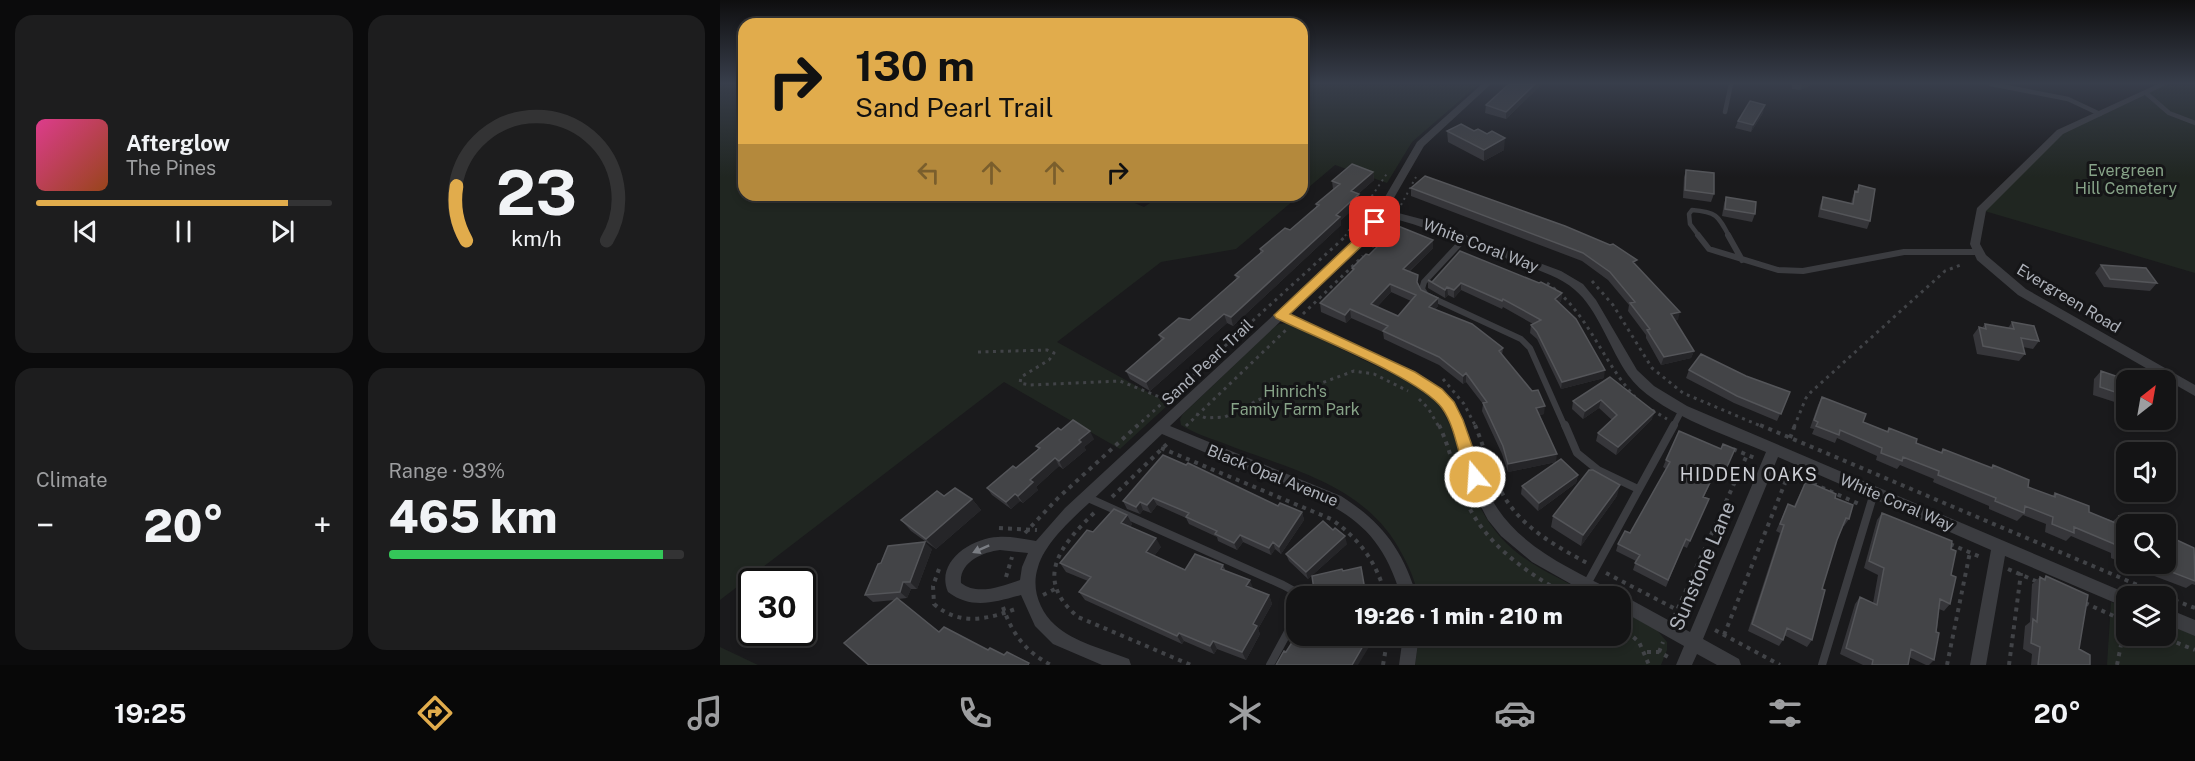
<!DOCTYPE html>
<html lang="en">
<head>
<meta charset="utf-8">
<style>
	:root { --surface:#141415; --page:#1d1d1e; --text:#f1f3f6; --muted:#9d9ea0; --line:#333334; --accent:#e1ac4c }
	body { margin:0; font-family:"Public Sans",sans-serif; background:var(--page); color:var(--text); height:100vh; display:flex; flex-direction:column; font-size:22px; white-space:nowrap }
	* { box-sizing:border-box; margin:0 }
	p { font-size:20px; color:var(--muted) }
	.icon { flex:none; width:33px; height:33px; fill:none; stroke:currentColor; stroke-width:2; stroke-linecap:round; stroke-linejoin:round }
	.map { position:relative; flex:1; overflow:hidden }
	.details { display:flex; flex-direction:column; gap:15px; padding:15px; background:#0b0b0c; width:720px }
	.details>* { flex:none }
	.banner { position:absolute; left:18px; top:18px; width:570px; height:183px; border-radius:18px; box-shadow:0 3px 9px #0003,0 0 0 2px var(--line); background:#e1ac4c; color:#111; overflow:hidden }
	.needle { width:39px; rotate:31deg }
	.controls { position:absolute; left:1396px; top:370px; display:grid; gap:12px }
	.controls a { display:grid; place-items:center; width:60px; height:60px; border-radius:12px; background:var(--surface); box-shadow:0 3px 9px #0003,0 0 0 2px var(--line); font-size:30px }
	.speed { position:absolute; left:18px; top:568px; display:flex; gap:12px; font-size:30px; font-weight:700; text-align:center }
	.speed>* { display:grid; place-content:center; width:78px; height:78px; border-radius:50%; background:var(--surface); box-shadow:0 3px 9px #0003,0 0 0 2px var(--line); line-height:1 }
	.speed .limit { border:3px solid #111; border-radius:9px; background:#fff; color:#111 }
	.pin { position:absolute; display:grid; place-items:center; width:51px; height:51px; color:#fff; margin:-26px; border-radius:12px; box-shadow:0 3px 9px #0006 }
	.me { position:absolute; width:66px; margin:-33px; rotate:342deg; stroke-linejoin:round; filter:drop-shadow(0 0 4px #0008) }
	.turn { display:flex; align-items:center; gap:21px; height:126px; padding:0 18px; font-size:27px }
	.turn .icon { width:78px; height:78px; stroke-width:2.5 }
	.turn b { display:block; font-size:42px; line-height:51px }
	.lanes { display:flex; align-items:center; height:57px; padding:0 18px; background:#0003; justify-content:center; gap:30px; direction:ltr }
	.lanes .off { opacity:.35 }
	.big { font-size:45px; font-weight:800; line-height:1.1 }
	.details .card { flex:1; display:flex; flex-direction:column; justify-content:center; gap:9px; min-width:0; padding:0 21px; border-radius:18px; background:var(--page) }
	.details .dial { align-items:center; gap:0 }
	.dial svg { height:156px; overflow:visible; fill:none; stroke:var(--line); stroke-width:7; stroke-linecap:round; text-anchor:middle }
	.dial text { fill:var(--text); stroke:none }
	.song { display:flex; align-items:center; gap:18px }
	.cover { width:72px; height:72px; border-radius:9px; background:linear-gradient(135deg,hsl(330 70% 55%),hsl(20 70% 35%)) }
	.played { height:6px; border-radius:3px; background:linear-gradient(90deg,var(--accent) 85%,var(--line) 85%) }
	.keys { display:flex; justify-content:space-around; direction:ltr }
	.heat { display:flex; justify-content:space-between; align-items:center; font-size:33px; direction:ltr }
	.charge { height:9px; border-radius:4px; background:linear-gradient(90deg,#34c759 93%,var(--line) 0) }
	.details .tiles { flex:1; display:grid; gap:15px; grid-template-columns:repeat(2,1fr) }
	.trip { position:absolute; left:566px; top:586px; width:345px; height:60px; border-radius:18px; background:var(--surface); box-shadow:0 3px 9px #0003,0 0 0 2px var(--line); font-weight:800; line-height:60px; text-align:center }
	.tab-bar { display:flex; height:96px; justify-content:space-around; align-items:center; background:#080808; color:var(--muted) }
	.tab-bar .icon { width:42px; height:42px }
	.tab-bar .selected { color:var(--accent) }
	.tab-bar b { font-size:27px; color:var(--text) }
	main { display:flex; flex:1; min-height:0 }
	.map>svg:first-child { display:block }
</style>
</head>
<body>
<main>
<section class="details">
<div class="tiles">
<div class="card">
<div class="song"><i class="cover"></i><div><b>Afterglow</b><p>The Pines</p></div></div>
<div class="played"></div>
<div class="keys"><svg class="icon" aria-label="previous" viewBox="0 0 24 24"><path d="M18 5L8 12l10 7zM5 5v14"/></svg><svg class="icon" aria-label="pause" viewBox="0 0 24 24"><path d="M8 5v14M16 5v14"/></svg><svg class="icon" aria-label="next" viewBox="0 0 24 24"><path d="M6 5l10 7-10 7zM19 5v14"/></svg></div>
</div>
<div class="card dial"><svg viewBox="0 0 100 80">
<path d="M14 69A42 42 0 1 1 86 69"/>
<path d="M14 69A42 42 0 0 1 9 41" stroke="#e1ac4c"/>
<text x="50" y="56" font-size="32" font-weight="700">23</text>
<text x="50" y="72" font-size="11">km/h</text>
</svg></div>
<div class="card"><p>Climate</p>
<div class="heat"><a>−</a><b class="big">20°</b><a>+</a></div>
</div>
<div class="card"><p>Range · 93%</p><b class="big">465 km</b><div class="charge"></div></div>
</div>
</section>
<div class="map">
<svg width="1475" height="665" viewBox="0 0 1475 665">
	<rect width="100%" height="100%" fill="#1a1a1c"/>
	<path fill="#202621" d="M0 84H24V195H396L424 207 442 195H580L516 249 441 262 337 342 449 404 400 449 284 382 0 600Z
		M582 84H759L692 142 667 183 615 165 582 193Z
		M1444 84H1475V273L1261 210 1340 132Z
		M567 323C596 337 625 351 654 365 674 375 700 384 716 402 733 422 739 453 747 477 774 552 810 563 875 597H698C696 582 689 567 682 554 646 484 571 470 503 443 489 438 474 433 461 425L460 419 463 414 554 327 559 324Z
		M1391 602 1407 609V636H1446V624L1475 635V665H1387Z
		M900 610 937 630 947 642V650L941 665H695L699 636H900Z
		M0 647 38 665H0Z"/>
	<g fill="none" stroke-linecap="round" stroke-linejoin="round">
		<path stroke="#414347" stroke-width="2" stroke-dasharray="2 4" stroke-linecap="butt" d="M681 205 696 177
			M625 236 668 172
			M660 236 670 224"/>
		<path stroke="#414347" stroke-width="3" stroke-dasharray="3 4.5" stroke-linecap="butt" d="M652 247 661 235
			M872 281 893 305 932 368 963 393 1043 427
			M827 283C869 313 881 360 915 397
			M583 314 643 256
			M258 352 327 350 334 353 329 360 301 377 300 383 310 385 400 381 452 402
			M723 379 744 404 756 427
			M699 399 708 408 719 427
			M932 410 947 419
			M476 414 486 418 505 417 548 395 588 388 634 371 654 374 688 391
			M466 426 567 329
			M416 427 627 235
			M1074 427 1086 398 1091 392 1225 271 1243 264"/>
		<path stroke="#414347" stroke-width="4" stroke-dasharray="4 5" stroke-linecap="butt" d="M719 425C729 446 734 470 742 492 762 543 804 571 850 597
			M755 425C764 447 770 470 781 491 799 526 834 545 867 563
			M1040 425 1446 597
			M1070 438 1075 425
			M441 448 611 519C640 539 657 563 666 597
			M1013 449 1037 459
			M1060 469 1139 504
			M392 497 448 443
			M374 513C340 546 313 579 358 617L471 665
			M279 528 317 530
			M305 533 338 498 418 425
			M1230 544 1263 558
			M219 569 213 586 214 604C240 627 269 619 298 608
			M1288 569 1318 582
			M886 573 971 617
			M286 577 292 557
			M323 595 335 589
			M1446 597 1475 608
			M1365 603 1407 622
			M283 607C292 634 306 652 331 665
			M954 617 1027 455
			M900 625 919 642 929 665
			M995 630 1060 665
			M1004 635 1069 473
			M1440 636 1475 650
			M927 652H939L950 658
			M939 652 943 642
			M663 665 668 636
			M1227 665 1250 552
			M1289 665 1301 573
			M1397 665 1402 640 1407 636"/>
		<path stroke="#3b3c40" stroke-width="4.5" d="M1271 84 1348 99 1380 114
			M1426 93 1449 113 1475 123
			M1005 112 1011 84
			M979 236 970 224 969 214 972 210C996 212 998 215 1009 236"/>
		<path stroke="#3b3c40" stroke-width="6" d="M978 235 989 249 1058 270 1083 271 1184 252H1259
			M1008 235 1022 260
			M745 238 704 282 702 289 706 295 801 339 810 348 845 427
			M953 427 962 410"/>
		<path stroke="#3b3c40" stroke-width="8" d="M845 425 857 453 878 470 918 489
			M366 497 563 585 574 591 577 597
			M867 584 954 425
			M550 665 576 617
			M1102 665 1154 493"/>
		<path fill="#3b3c40" fill-rule="evenodd" d="M762 84H771L704 146 667 210 705 220 841 271 863 284 876 300 917 370 934 386 967 406 1413 596 1407 597V608L1285 556 1266 665H1250L1271 550 1058 457 983 639 1019 659 1021 665H997L977 654 972 665H956L964 646 900 610V597H874L812 562 781 536 768 520 758 501 733 428 722 407 712 397 684 378 562 320 450 426 621 496C662 522 683 550 697 597H681C659 519 616 506 548 478 512 464 477 449 442 434 422 453 402 472 382 491 361 511 326 539 318 567 311 588 319 610 335 625 355 643 384 649 409 659L411 665H382L333 644 315 626 301 595C275 602 252 610 228 592 215 562 251 538 278 537 290 536 303 539 316 541L345 508 639 236 651 221 697 142ZM664 216C708 227 750 245 793 261 813 269 838 275 855 290 877 308 891 351 908 375 933 411 1006 435 1046 452L970 632 906 597 897 596 896 592C845 566 786 541 765 484 753 452 748 418 724 392 707 375 682 367 660 357 630 343 600 328 569 314L647 240ZM280 550 308 553 302 567 300 580C281 586 258 596 241 583 239 562 263 552 280 550Z
			M1438 84H1448L1343 134 1266 211 1260 244 1266 255 1306 289 1475 385V396L1298 295 1257 260 1250 244 1257 208 1337 130Z
			M1446 608 1475 620V636L1446 624Z
			M683 636H699L695 665H679Z"/>
	</g>
	<path fill="#36363a" fill-rule="evenodd" d="M789 84H822L786 119 765 113 766 105Z
		M1072 84H1093L1080 90 1072 89Z
		M1043 113 1031 132 1015 128 1018 121Z
		M727 131H754L767 134 784 150 764 161 728 142Z
		M966 170 994 194 991 202 963 198 964 177Z
		M653 172 654 180 638 194 640 203 621 220V225L513 326 507 323 430 391 410 379 406 371 441 341 439 335 470 320 516 279 515 275 540 253V249L570 230 596 207V204L613 189 612 181Z
		M1139 185 1150 221 1147 229 1098 217 1100 205 1103 197 1131 204 1132 199 1135 191H1136Z
		M691 188 916 265 958 320H955L974 351 971 358 941 365 926 338V335L908 311 909 305 888 280 862 261 691 196Z
		M1006 197 1035 214 1032 222 1002 216 1004 204Z
		M713 240V248L689 272 701 290 718 298V306L715 310 783 348 782 355 824 414 819 415 836 462 788 472 782 454 762 411 763 404 746 382 743 384 719 365 664 339 663 332 631 318 626 323 601 312 600 303 632 271V268L649 255ZM671 292 691 301 678 316 657 307Z
		M740 251 842 293 841 301 839 303 884 378 841 389 817 339 810 333 811 325 813 324 783 307 782 309 741 290 734 298 728 295 725 298 708 288V280L712 282Z
		M1381 265 1437 283 1430 291 1384 287 1375 273Z
		M1292 322 1319 341 1313 349 1303 347 1305 354 1299 361 1257 354 1253 335 1259 327 1262 328 1265 324 1288 328Z
		M969 370 1026 376 1070 392 1057 421 1014 403 966 378Z
		M1381 371 1407 381V406L1373 395 1374 379Z
		M890 377 932 419 896 455 876 441 878 433 892 420 879 408 863 419 852 409 853 401Z
		M1102 397 1143 422 1167 431 1169 428 1196 443 1220 453 1223 449 1271 468 1273 465 1308 487 1332 496 1335 493 1369 512 1393 521 1399 516 1407 525V564H1446L1474 555 1475 585 1472 584 1466 588 1421 571 1391 558V553L1351 536 1346 541 1325 532 1326 524 1303 515 1297 521 1269 509V506L1213 482 1214 479 1180 465 1177 469 1156 460 1157 456 1117 438 1115 443 1092 434 1094 429 1090 428 1098 405Z
		M341 430 374 439 364 447 366 450 343 469 339 466 316 487 318 490 303 503 300 501 291 509 272 495 267 488 296 468 318 449 316 446Z
		M1001 449H1015L1004 474 996 471 984 497 989 499 967 548 963 546 946 587 913 570 916 561 896 551 898 544 910 533 946 469 943 467 946 460Z
		M443 455 558 506 582 512 584 520 561 554 555 549 551 555 523 542 517 550 498 541 497 537 469 524 466 518 437 505 431 513 423 510 420 514 407 509 403 501Z
		M858 475 856 483 818 511 801 494 802 486Z
		M1086 481 1115 498 1129 519 1124 526H1123L1117 540 1102 589 1092 640 1087 647 1064 635 1063 640 1059 646 1028 631 1060 533 1056 531 1068 504 1074 506Z
		M224 496 252 499 261 510 216 549 191 531 181 520Z
		M897 496 861 546 831 527 833 516Z
		M1162 513 1231 549V575L1230 604 1224 611 1219 609 1214 660 1209 665H1206L1189 657 1188 665H1143L1120 654 1135 604 1140 597 1153 603 1158 575 1144 568 1157 520Z
		M407 515 412 524 410 527 441 547 434 556 465 570 503 565 506 571 533 588V589L549 595 552 604 538 629 540 634 526 660 497 649 494 654 464 641 462 644 365 600 359 592 368 581 346 572 340 563 373 532Z
		M627 544 588 579 569 561 566 554Z
		M212 549 197 589H191L187 598 178 599 219 632 284 655 149 665 175 600 153 602 145 595Z
		M1326 576 1359 649 1370 665H1311L1312 654 1303 649 1305 626 1310 622 1312 584 1320 577 1323 579Z"/>
	<path fill="#252528" d="M815 84H822L786 119V112Z
		M1082 84H1093L1080 90Z
		M1045 105 1043 113 1031 132 1033 125Z
		M785 138 784 150 764 161V150Z
		M653 172 654 180 632 199 631 191Z
		M639 194 640 203 621 220V225L513 326 511 317 616 215Z
		M713 240V248L683 277V269Z
		M741 283V290L734 298V290Z
		M670 284 671 292 652 312 651 304Z
		M727 287 728 295 725 298V290Z
		M842 293 841 301 834 307 835 299Z
		M718 298V306L710 316 709 307Z
		M630 309 631 318 626 323 625 315Z
		M960 312 958 320 949 322 951 314Z
		M504 314 507 323 430 391 426 382Z
		M974 351 971 358 941 365 944 357Z
		M885 370 884 378 841 389 842 382Z
		M746 373V382L743 384V376Z
		M881 400 879 408 863 419 865 411Z
		M825 406 824 414 815 416 816 408Z
		M935 412 932 419 896 455 898 447Z
		M370 431 374 439 364 447 366 450 343 469 339 461 359 440Z
		M837 454 836 462 788 472V464Z
		M335 458 339 466 316 487 318 490 303 503 298 496 310 480Z
		M858 475 856 483 818 511 819 503Z
		M900 485 897 496 861 546 863 535Z
		M295 494 300 501 291 509 286 502Z
		M433 498 437 505 431 513 427 505Z
		M252 499 261 510 216 549 206 539Z
		M420 502 423 510 420 514 416 507Z
		M582 512 584 520 561 554 559 547Z
		M407 515 412 524 406 532 401 523Z
		M520 535 523 542 517 550 514 543Z
		M625 536 627 544 588 579 586 572Z
		M436 538 441 547 430 561 426 552Z
		M205 542 212 549 197 589 190 582Z
		M553 542 555 549 551 555 549 548Z
		M530 580 533 588 529 595 526 586Z
		M183 582 191 589 187 598 180 592Z
		M645 590 646 597H596L616 592Z
		M549 595 552 604 538 629 540 634 526 660 522 652 533 624Z
		M459 633 464 641 462 644 457 636Z
		M647 639 649 647 638 665H632Z
		M493 641 497 649 494 654 490 646Z"/>
	<path fill="#434447" stroke="#545559" stroke-width="1.5" fill-rule="evenodd" d="M789 84H815L786 112 766 105Z
		M1030 101 1045 105 1033 125 1018 121Z
		M741 124 754 131 758 129 767 134 772 131 785 138 764 150 727 131Z
		M632 164 653 172 631 191 639 194 616 215 620 217 511 317 504 314 426 382 406 371 444 338 439 335 459 318 470 320 519 277 515 275 543 251 540 249 565 228 570 230 599 205 596 204 620 184 612 181Z
		M966 170 994 173V194L965 190Z
		M705 176 845 226 890 245 893 244 917 260 913 262 960 312 951 314 974 351 944 357 927 330 930 329 910 303 915 302 890 272 863 253 691 188Z
		M1139 185 1155 189 1150 221 1101 209 1103 197 1133 204 1135 191 1138 192Z
		M1006 197 1036 202 1035 214 1005 209Z
		M678 226 713 240 683 269 698 275 697 282 701 290 718 298 709 307 752 324 783 348 779 351 812 391 818 390 825 406 816 408 837 454 788 464 783 446 763 403 767 402 746 373 743 376 719 357 663 331 668 326 630 309 625 315 600 303 634 269 632 268 646 254 649 255ZM670 284 696 295 678 316 651 304Z
		M740 251 819 283 821 282 842 293 835 299 856 319 885 370 842 382 817 332 811 325 821 320 783 299 782 301 741 283 734 290 727 287 725 290 708 280 712 282Z
		M1381 265 1426 268 1437 283 1390 279Z
		M1292 322 1314 326 1319 341 1301 338 1305 354 1263 346 1259 327 1266 329 1265 324 1294 329Z
		M981 354 1026 376 1070 392 1061 414 1017 396 969 370Z
		M1381 371 1410 381H1407V396L1380 387Z
		M890 377 935 412 898 447 878 433 897 415 881 400 865 411 853 401Z
		M1102 397 1146 414 1143 422 1168 432 1169 428 1197 439 1196 443 1222 453 1223 449 1272 468 1273 465 1309 480 1308 487 1335 497V493L1369 506V512L1398 524 1399 516 1422 525H1407V554L1399 551V546L1354 527V533L1332 524 1333 517 1305 506 1304 513 1275 501 1276 498 1218 475 1219 471 1183 457 1182 461 1161 453 1162 448 1120 430 1119 435 1096 426 1098 422 1094 420Z
		M353 420 370 431 359 440 361 442 339 461 335 458 310 480 313 482 298 496 295 494 286 502 267 488 293 466 296 468 320 448 316 446 338 428 341 430Z
		M959 431 1001 449 1003 444 1015 449 1007 467 999 464 983 497 989 499 970 541 966 539 948 580 915 563 920 555 898 544 905 531 910 533 950 462 946 460Z
		M443 455 466 465 468 463 558 506 560 503 582 512 559 547 553 542 549 548 520 535 514 543 495 534 497 531 466 517 469 513 433 498 427 505 420 502 416 507 403 501Z
		M841 459 858 475 819 503 802 486Z
		M869 470H873L900 485 863 535 833 516Z
		M1086 481 1116 494 1115 498 1133 505 1129 519 1126 518 1117 540 1102 589 1105 590 1092 640 1067 628 1063 640 1032 624 1064 525 1060 524 1068 504 1075 507Z
		M235 488 252 499 206 539 181 520 217 491 224 496Z
		M394 509 407 515 401 523 436 538 426 552 465 570 475 554 503 565 501 569 530 580 526 586 549 595 533 624 537 626 522 652 493 641 490 646 459 633 457 636 359 592 371 577 340 563 367 530 373 532Z
		M1162 513 1232 541 1231 549 1236 551 1231 575 1236 577 1230 604 1220 599 1216 632 1219 633 1214 660 1191 649 1188 665H1152L1153 660 1126 648 1140 597 1157 605 1164 568 1149 561Z
		M603 521 613 530 615 528 625 536 586 572 566 554Z
		M1446 535 1474 548 1475 581 1431 564H1446Z
		M205 542 190 582H183L180 592 145 595 158 564 161 563 168 546Z
		M641 567 645 590 617 596 616 592 595 597 592 576 622 569 623 571Z
		M1326 576 1368 595 1359 649 1370 655V665H1318L1320 647 1311 643 1313 619 1317 622 1320 577 1325 580Z
		M177 598 219 632 224 627 268 650 270 648 284 655 287 652 309 663 308 665H149L124 643Z
		M576 636H642L647 639 632 665H556L564 651 566 652Z"/>
	<defs><path id="oneway-solid" d="M-6-.8H1V-3.2L6.5 0L1 3.2V.8H-6Z" transform="scale(1.5)"/></defs>
	<use fill="#7a7d83" href="#oneway-solid" transform="translate(261 549) rotate(156)"/>
	<linearGradient id="sky" x2="0" y2="1"><stop stop-color="#0e0e0f"/><stop offset="0.47" stop-color="#383e4b"/><stop offset="1" stop-color="#383e4b" stop-opacity="0"/></linearGradient>
	<rect width="1475" height="177" fill="url(#sky)"/>
	<path fill="#e1ac4c" stroke="#927031" stroke-width="1.5" d="M655 218 661 222 647 241 570 314 695 372 722 389 734 402 743 420 763 477 761 482 755 484 749 482C738 459 737 429 722 408 700 378 594 337 556 318L554 315 639 235 651 219Z"/>
	<g text-anchor="middle" stroke-width="6" stroke-linejoin="round" paint-order="stroke">
		<g font-size="16" fill="#87a388" stroke="#151517">
			<text x="1406" y="176">Evergreen<tspan x="1406" dy="18">Hill Cemetery</tspan></text>
			<text x="575" y="397">Hinrich's<tspan x="575" dy="18">Family Farm Park</tspan></text>
		</g>
		<g font-size="16" fill="#aeb2ba" stroke="#151517">
			<text transform="translate(761 245) rotate(21)" y="6">White Coral Way</text>
			<text transform="translate(1349 298) rotate(31)" y="6">Evergreen Road</text>
			<text transform="translate(487 362) rotate(-43)" y="6">Sand Pearl Trail</text>
			<text transform="translate(553 475) rotate(22)" y="6">Black Opal Avenue</text>
			<text transform="translate(1177 502) rotate(23)" y="6">White Coral Way</text>
		</g>
		<g font-size="18" letter-spacing="1.5" fill="#ced0d6" stroke="#151517">
			<text x="1029" y="481">HIDDEN OAKS</text>
		</g>
		<g font-size="20" fill="#aeb2ba" stroke="#151517">
			<text transform="translate(982 566) rotate(-67)" y="7">Sunstone Lane</text>
		</g>
	</g>
</svg>
<div class="controls">
<a><svg class="needle" viewBox="-14 -14 28 28"><path d="M0-13l5 13h-10z" fill="#e53935"/><path d="M0 13l5-13h-10z" fill="#9d9ea0"/></svg></a>
<a><svg class="icon" aria-label="sound" viewBox="0 0 24 24"><path d="M4 9h4l5-4v14l-5-4H4zM17 9q2 3 0 6"/></svg></a>
<a><svg class="icon" aria-label="search" viewBox="0 0 24 24"><circle cx="10" cy="10" r="6"/><path d="M15 15l6 6"/></svg></a>
<a><svg class="icon" aria-label="layers" viewBox="0 0 24 24"><path d="M12 4l9 5-9 5-9-5zM3 14l9 5 9-5"/></svg></a>
</div>
<div class="speed"><div class="limit">30</div></div>
<div class="pin" style="left:655px;top:222px;background:#d93025"><svg class="icon" aria-label="arrive" viewBox="0 0 24 24"><path d="M6 21V4h12l-3 4 3 4H6"/></svg></div>
<svg class="me" style="left:755px;top:477px" viewBox="-20 -20 40 40"><circle r="17" fill="#e1ac4c" stroke="#fff" stroke-width="3"/><path d="M0-11L8 9 0 5-8 9z" fill="#fff"/></svg>
<div class="trip">19:26 · 1 min · 210 m</div>
<div class="banner">
<div class="turn"><svg class="icon" aria-label="right" viewBox="0 0 24 24"><path d="M7 20v-9h11M14 6l5 5-5 5"/></svg><div><b>130 m</b>Sand Pearl Trail</div></div>
<div class="lanes"><svg class="icon off" aria-label="left" viewBox="0 0 24 24"><path d="M17 20v-9H6M10 6l-5 5 5 5"/></svg><svg class="icon off" aria-label="ahead" viewBox="0 0 24 24"><path d="M12 20V5M6 11l6-6 6 6"/></svg><svg class="icon off" aria-label="ahead" viewBox="0 0 24 24"><path d="M12 20V5M6 11l6-6 6 6"/></svg><svg class="icon" aria-label="right" viewBox="0 0 24 24"><path d="M7 20v-9h11M14 6l5 5-5 5"/></svg></div>
</div>
</div>
</main>
<nav class="tab-bar">
<b>19:25</b>
<svg class="icon selected" aria-label="directions" viewBox="0 0 24 24"><path d="M12 3l9 9-9 9-9-9zM9 14v-3h6M13 9l2 2-2 2"/></svg>
<svg class="icon" aria-label="music" viewBox="0 0 24 24"><path d="M9 18V5l10-2v13"/><circle cx="6" cy="18" r="3"/><circle cx="16" cy="16" r="3"/></svg>
<svg class="icon" aria-label="phone" viewBox="0 0 24 24"><path d="M5 4h4l2 5-3 2q2 4 5 5l2-3 5 2v4C11 20 4 13 5 4z"/></svg>
<svg class="icon" aria-label="climate" viewBox="0 0 24 24"><path d="M12 3v18M4 7l16 10M4 17L20 7"/></svg>
<svg class="icon" aria-label="car" viewBox="0 0 24 24"><path d="M5 17H2v-5l4-1 3-4h7l3 4 3 1v5h-3M9 17h6M6 11h13"/><circle cx="7" cy="17" r="2"/><circle cx="17" cy="17" r="2"/></svg>
<svg class="icon" aria-label="filters" viewBox="0 0 24 24"><path d="M4 7h16M4 17h16"/><circle cx="9" cy="7" r="2"/><circle cx="15" cy="17" r="2"/></svg>
<b>20°</b>
</nav>
</body>
</html>
